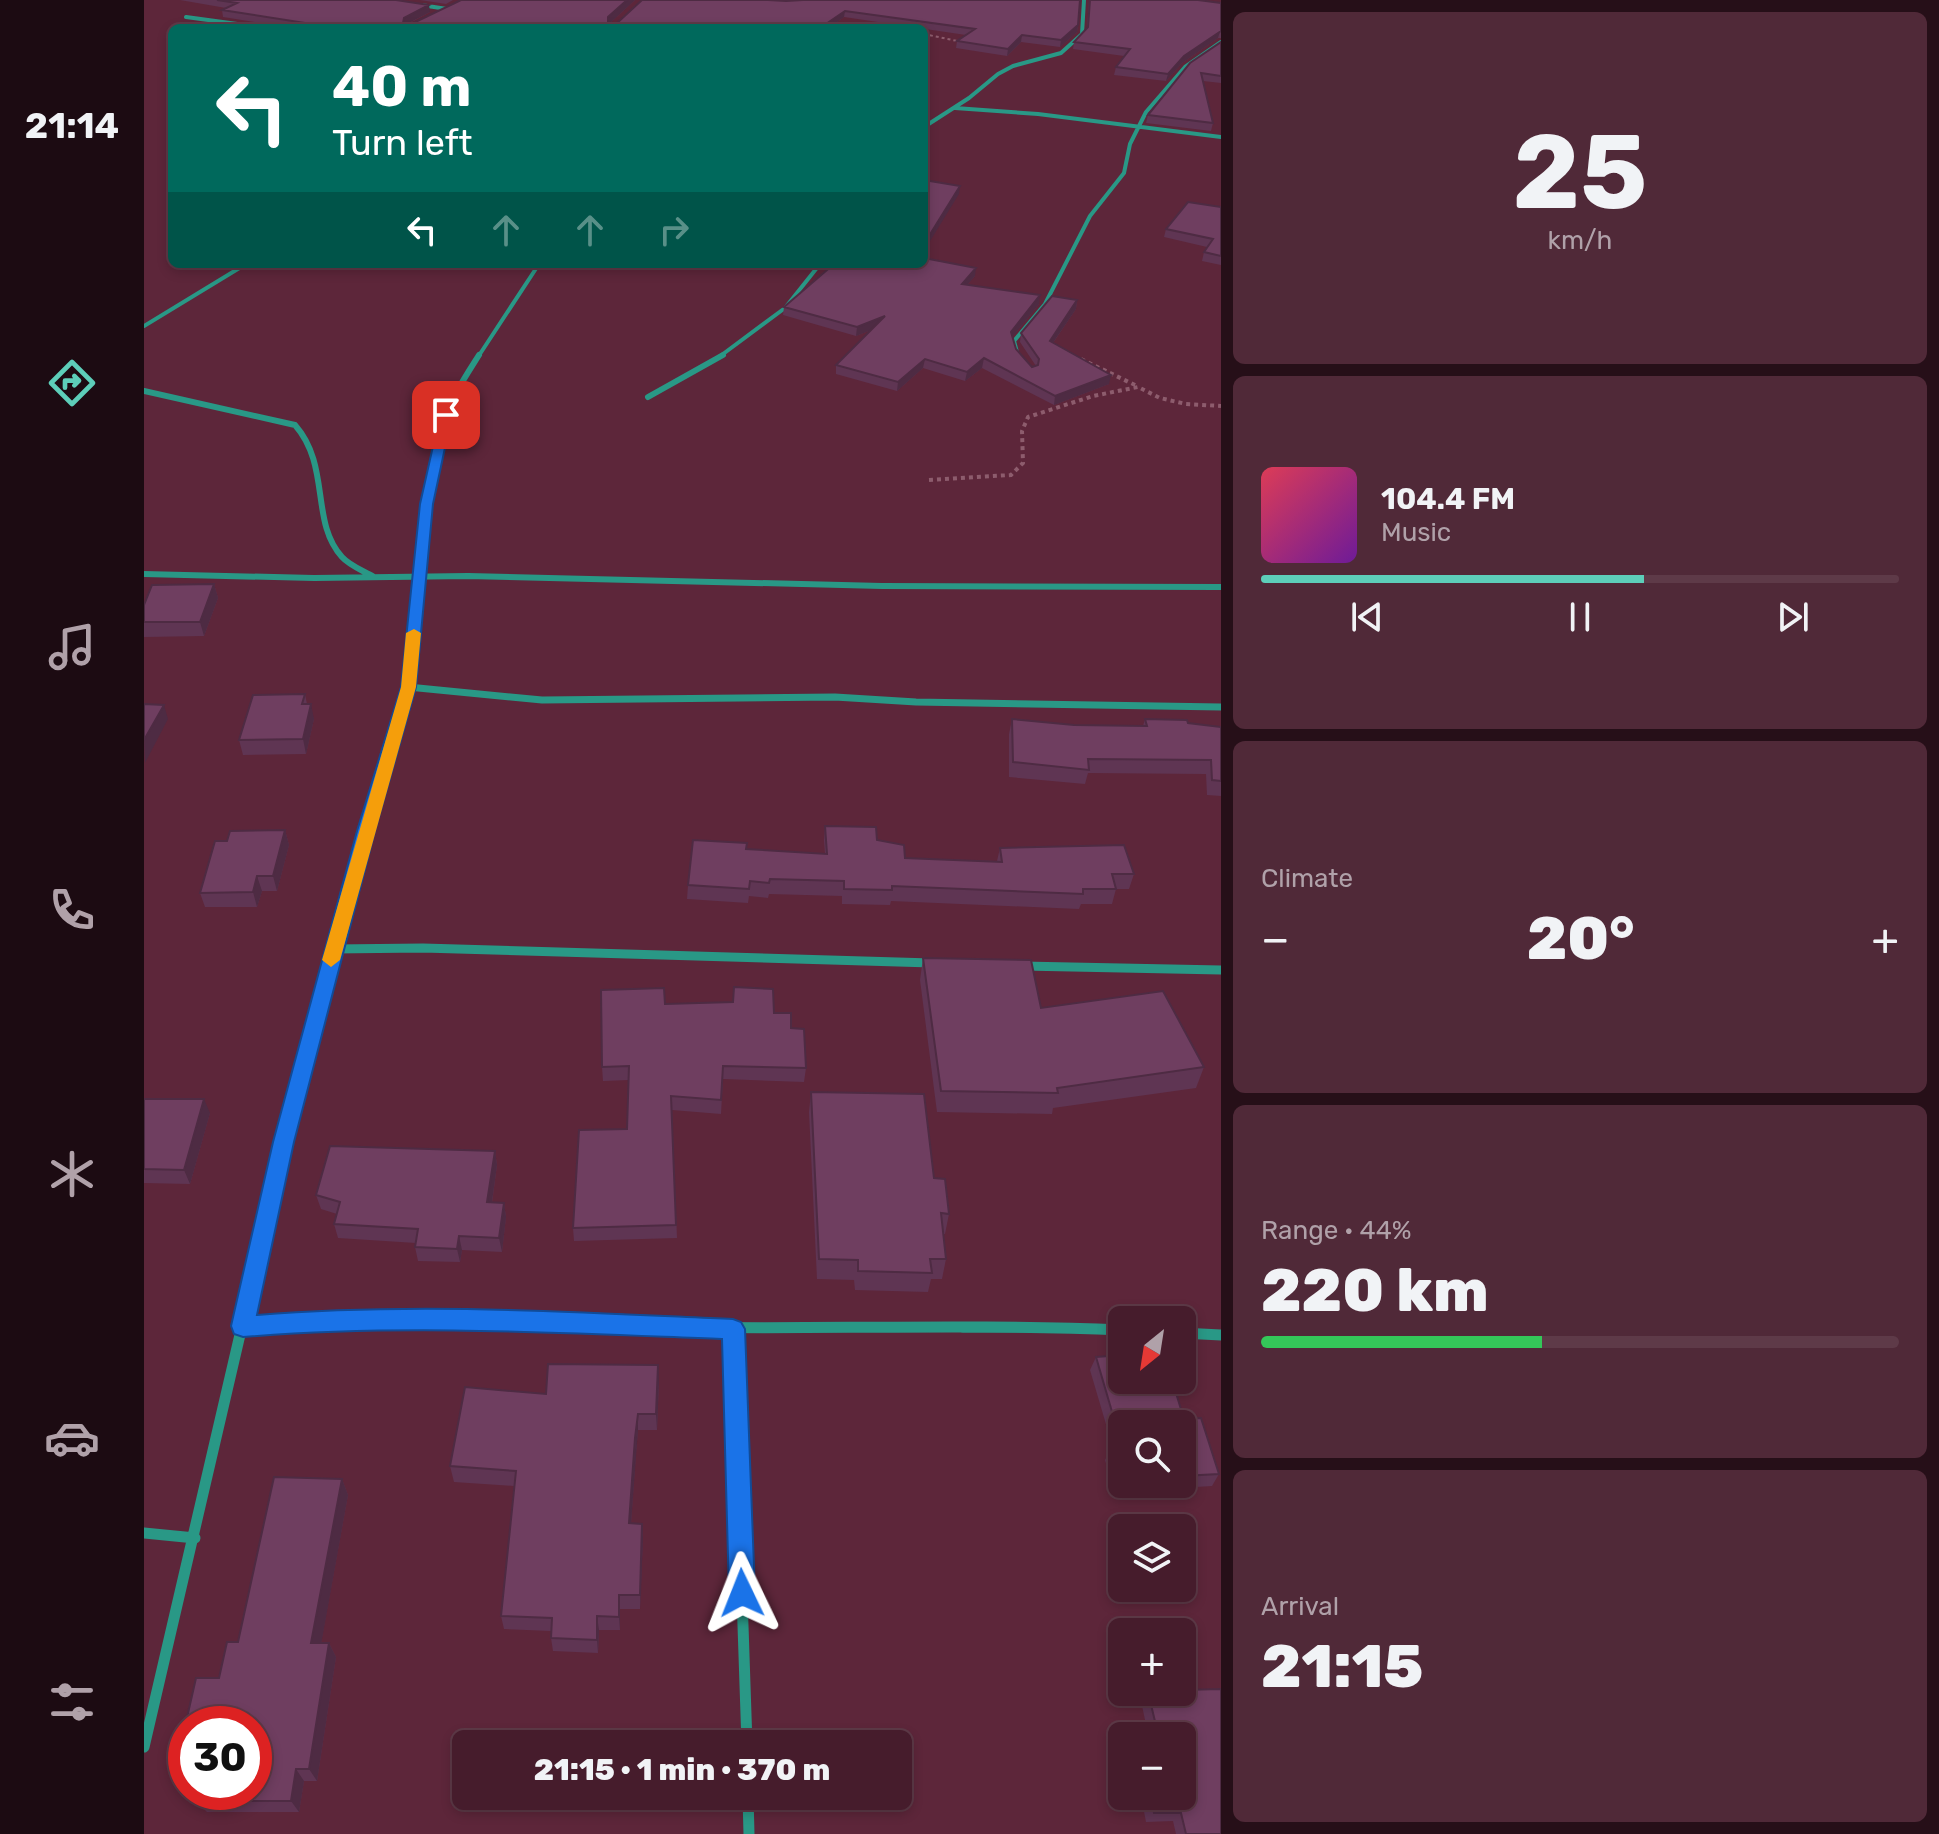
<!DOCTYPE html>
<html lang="en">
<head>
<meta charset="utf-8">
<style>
	:root { --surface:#461c2c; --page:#502938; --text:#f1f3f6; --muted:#b0a1a9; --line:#5e3a48; --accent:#5dceb9 }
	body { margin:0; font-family:Rubik,sans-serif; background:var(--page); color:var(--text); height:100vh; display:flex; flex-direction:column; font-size:30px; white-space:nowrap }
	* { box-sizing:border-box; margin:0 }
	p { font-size:26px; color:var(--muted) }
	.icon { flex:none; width:44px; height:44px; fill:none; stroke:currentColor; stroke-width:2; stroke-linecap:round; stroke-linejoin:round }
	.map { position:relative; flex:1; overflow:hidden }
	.sheet { display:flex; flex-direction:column; gap:12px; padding:12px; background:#260f18; width:718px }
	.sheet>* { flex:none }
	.guide { position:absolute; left:24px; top:24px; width:760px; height:244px; border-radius:12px; box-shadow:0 4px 12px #0003,0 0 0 2px var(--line); background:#00695c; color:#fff; overflow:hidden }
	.needle { width:52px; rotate:210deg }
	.buttons { position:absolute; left:964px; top:1306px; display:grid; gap:16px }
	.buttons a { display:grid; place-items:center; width:88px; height:88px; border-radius:12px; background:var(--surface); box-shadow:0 4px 12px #0003,0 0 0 2px var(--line); font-size:40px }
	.speed { position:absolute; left:24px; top:1706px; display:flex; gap:16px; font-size:40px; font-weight:700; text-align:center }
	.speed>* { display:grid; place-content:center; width:104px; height:104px; border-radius:50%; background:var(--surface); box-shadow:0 4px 12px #0003,0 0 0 2px var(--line); line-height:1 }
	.speed .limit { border:12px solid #d22; background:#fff; color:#111 }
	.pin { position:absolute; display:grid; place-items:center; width:68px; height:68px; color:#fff; margin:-34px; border-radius:16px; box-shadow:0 4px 12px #0006 }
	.me { position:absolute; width:88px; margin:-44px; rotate:358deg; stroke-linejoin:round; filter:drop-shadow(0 0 6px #0008) }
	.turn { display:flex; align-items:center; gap:28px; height:168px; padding:0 32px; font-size:36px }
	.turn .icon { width:104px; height:104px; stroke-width:2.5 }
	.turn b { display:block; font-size:56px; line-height:68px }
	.lanes { display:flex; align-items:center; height:76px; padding:0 32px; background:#0003; justify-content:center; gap:40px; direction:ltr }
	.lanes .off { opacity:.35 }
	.big { font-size:60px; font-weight:800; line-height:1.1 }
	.sheet .tile { flex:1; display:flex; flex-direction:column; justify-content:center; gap:12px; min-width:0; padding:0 28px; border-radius:12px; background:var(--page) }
	.sheet .dial { align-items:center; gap:0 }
	.dial b { font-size:104px; line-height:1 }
	.song { display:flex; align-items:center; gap:24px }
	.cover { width:96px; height:96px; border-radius:12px; background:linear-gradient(135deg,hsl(350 70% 55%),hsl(280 70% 35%)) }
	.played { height:8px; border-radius:4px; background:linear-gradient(90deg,var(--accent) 60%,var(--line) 60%) }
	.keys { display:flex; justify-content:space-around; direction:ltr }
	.heat { display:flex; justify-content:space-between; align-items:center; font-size:44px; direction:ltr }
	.charge { height:12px; border-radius:6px; background:linear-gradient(90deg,#34c759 44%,var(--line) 0) }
	.trip { position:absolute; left:308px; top:1730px; width:460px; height:80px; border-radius:12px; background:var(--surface); box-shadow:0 4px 12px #0003,0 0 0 2px var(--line); font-weight:800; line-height:80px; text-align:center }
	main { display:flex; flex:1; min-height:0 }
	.dock { display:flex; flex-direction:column; width:144px; justify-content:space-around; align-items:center; background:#1c0b12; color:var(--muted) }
	.dock .icon { width:56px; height:56px }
	.dock .current { color:var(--accent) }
	.dock b { font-size:36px; color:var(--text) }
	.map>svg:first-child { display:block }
</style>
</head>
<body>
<main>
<nav class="dock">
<b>21:14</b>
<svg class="icon current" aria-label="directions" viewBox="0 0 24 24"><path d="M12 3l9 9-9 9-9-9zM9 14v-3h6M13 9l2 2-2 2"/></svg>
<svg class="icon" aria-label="music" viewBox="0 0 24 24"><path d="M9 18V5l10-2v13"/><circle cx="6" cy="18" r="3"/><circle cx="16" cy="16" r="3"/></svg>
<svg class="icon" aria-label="phone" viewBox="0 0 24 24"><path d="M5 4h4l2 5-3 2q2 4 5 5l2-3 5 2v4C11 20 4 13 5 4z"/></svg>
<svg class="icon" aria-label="climate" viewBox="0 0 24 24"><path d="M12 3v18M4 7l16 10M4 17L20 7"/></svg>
<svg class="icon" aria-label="car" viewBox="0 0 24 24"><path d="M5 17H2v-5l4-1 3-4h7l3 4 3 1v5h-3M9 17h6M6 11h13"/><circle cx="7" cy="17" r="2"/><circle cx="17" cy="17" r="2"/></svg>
<svg class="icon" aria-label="filters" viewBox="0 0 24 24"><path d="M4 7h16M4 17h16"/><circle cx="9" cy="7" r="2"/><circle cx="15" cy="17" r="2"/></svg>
</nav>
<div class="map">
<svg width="1077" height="1834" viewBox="0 0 1077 1834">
	<rect width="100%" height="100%" fill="#5d263a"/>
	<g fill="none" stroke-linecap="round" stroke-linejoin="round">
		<path stroke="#8d5c6d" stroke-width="2" stroke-dasharray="3 3" stroke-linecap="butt" d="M738 20 755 28
			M780 34 818 42"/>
		<path stroke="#8d5c6d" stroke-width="4" stroke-dasharray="4 4" stroke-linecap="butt" d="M937 359 993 386
			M785 480 867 475 879 463 878 431 884 417 949 396 994 387 1016 398 1042 404 1077 406"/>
		<path stroke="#299886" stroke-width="4" d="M277 5 303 9
			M42 17 123 28
			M811 108 894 114 1077 137
			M780 127 825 98 854 74 869 66 917 53 938 34 940 0
			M0 326 102 264
			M873 352 870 341 901 304 946 216 980 173 986 144 1002 112 1041 67 1077 42
			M334 357 395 264
			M575 357 641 308 676 264"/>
		<path stroke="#299886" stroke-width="6" d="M0 391 151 425C187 466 166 522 198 557 206 566 220 571 230 577
			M504 397 579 355
			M0 574 170 578 324 576 738 586 1077 587
			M272 608C278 548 282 471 302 414 310 393 323 374 335 355"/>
		<path stroke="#299886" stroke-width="7" d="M264 687 398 700 691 697 772 702 1077 707
			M197 926 264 687 272 606"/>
		<path stroke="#299886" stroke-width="9" d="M190 949 279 948 788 963
			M878 966 1077 970
			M99 1326 283 1320 532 1328
			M98 1328 139 1142 197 924
			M819 1328H897"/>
		<path stroke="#299886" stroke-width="11" d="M99 1326H106
			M471 1326C640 1331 809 1323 978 1330
			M589 1329 603 1744
			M1038 1333 1077 1335
			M0 1533 51 1538
			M0 1747 98 1326
			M604 1796 605 1834"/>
	</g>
	<path fill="#5f3553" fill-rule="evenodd" d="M36 0H252L286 12 262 25 263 26 317 0H491L465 24 471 25 624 0 934 25 933 32 916 47 877 42 863 56 812 48 813 41 822 35 700 17 685 28H148L79 17 78 10 82 8Z
		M276 0H309L302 4Z
		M945 0H1054L1077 3V38H1074L1038 63 1022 81 970 75 972 67 980 56 929 49 930 42 943 28Z
		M1077 42V83L1059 81 1069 123 1067 131 1002 123 1004 115Z
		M1077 207V265L1058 261 1060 252 1063 247 1020 237 1022 229Z
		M831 276 823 285 895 304 868 337 872 349 888 367 892 366 876 342 877 333 933 300 932 309 909 343 965 384 910 405 838 368 821 381 779 368 753 391 692 374V365L727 330 712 336 639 315 640 307Z
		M70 584 74 598 60 636 0 637V605Z
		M161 694 163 704 170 719 162 754 99 755 95 740Z
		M868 719 930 725 999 726 1001 719 1077 727V796L1063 795 1062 774 944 773 941 784 865 777V734Z
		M681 826 733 840 761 858 853 861 856 848 990 874 985 889H972L968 904H937L935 909 747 901 746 905 698 904V896L625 894 624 898 605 896 604 903 543 899 544 885 602 849 681 854 680 840Z
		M141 830 145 845 133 891H118L113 907H61L56 893 83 841Z
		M779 958 897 1008 1060 1067 1052 1088 909 1108 908 1114 793 1112 776 980Z
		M521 1004 630 1013 647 1028 662 1068 660 1082 579 1079 577 1114 528 1110 533 1238 430 1241 429 1228 483 1129 485 1080 459 1081 458 1067Z
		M667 1092 790 1178 805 1214 801 1234H799L802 1259 798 1279H787L784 1292 711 1290 710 1280 673 1279 665 1112Z
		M0 1099 66 1113 46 1184 0 1183Z
		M351 1151 353 1165 348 1203H360L362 1217 358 1252 318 1250 316 1262 274 1261 271 1247 272 1243 194 1238 190 1224 193 1214 177 1209 172 1195Z
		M952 1357 1040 1419 1075 1474 1068 1486 970 1492 961 1460 967 1448H969L946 1370ZM978 1424H1038V1484H978Z
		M515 1381 513 1430H494L492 1453 487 1523 498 1524 499 1538 496 1609H476V1630H455L454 1653 409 1651 407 1638V1631L360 1629 357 1616 370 1486 310 1482 306 1466 402 1394Z
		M130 1477 198 1479 204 1495 177 1643H185L192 1657 173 1781H160L155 1812H63L52 1801 54 1792H110V1724H42V1776L32 1766 52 1678H75L83 1642H94Z
		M1077 1689V1834H1032L1029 1821 1002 1822 997 1796H1038V1736H991L993 1734H1004L997 1701 1004 1692H1038V1690Z"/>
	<path fill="#4e2b43" d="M483 0H491L465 24 464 28V17Z
		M285 5 286 12 261 25 259 23 260 18Z
		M701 11 700 17 685 28H676Z
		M934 25 933 32 916 47 917 40Z
		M1076 31 1074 38 1038 63 1022 81 1024 74 1040 56Z
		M878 35 877 42 863 56 864 49Z
		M816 186 815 194 780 251V244Z
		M832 268 831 276 816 293 818 284Z
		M896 295 895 304 865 341 867 332Z
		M933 300 932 309 904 350 906 341Z
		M741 316 740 325 712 336 713 327Z
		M840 358 838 368 821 381 823 372Z
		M781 359 779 368 753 391 754 382Z
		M967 375 965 384 910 405 911 396Z
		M70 584 74 598 60 636 56 622Z
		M167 704 170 719 162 754 159 739Z
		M20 705 24 719 1 763 0 740Z
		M141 830 145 845 133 891 129 876Z
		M113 876 118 891 113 907 109 892Z
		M60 1099 66 1113 46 1184 40 1170Z
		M351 1151 353 1165 346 1216 343 1202Z
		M360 1203 362 1217 358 1252 355 1238Z
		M315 1236 318 1250 316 1262 313 1249Z
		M514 1365 515 1381 513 1430 512 1414Z
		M494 1414V1430L486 1538 485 1523Z
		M198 1479 204 1495 175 1656 167 1643Z
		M498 1524 499 1538 496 1609V1595Z
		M475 1595 476 1609V1630L475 1617Z
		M453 1616 455 1630 454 1653 453 1640Z
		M185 1643 192 1657 173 1781 165 1769Z
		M152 1769 160 1781 155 1812 147 1801Z"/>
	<path fill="#6f3e60" stroke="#4e2b43" stroke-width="2" d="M73 0H252L285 5 260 18 259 23 263 26 317 0H483L464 17V24L471 25 498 0H624L642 1 659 0H936L934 25 917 40 878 35 864 49 813 41 831 29 701 11 676 28H162L168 24 78 10 93 3Z
		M946 0H1054L1077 3V31L1040 56 1024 74 972 67 986 49 930 42 944 27Z
		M1077 42V76L1057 73 1069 123 1004 115 1046 63Z
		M780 180 816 186 780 244Z
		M1044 202 1077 207V256L1060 252 1069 239 1022 229Z
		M780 258 832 268 818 284 896 295 867 332 872 349 888 367 894 365 895 359 877 333 908 296 933 300 906 341 967 375 911 396 840 358 823 372 781 359 754 382 692 365 741 316 713 327 640 307 690 264H780Z
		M70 584 56 622H0V605L8 585Z
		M161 694 158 704H167L159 739 95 740 109 695Z
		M0 704 20 705 0 740Z
		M868 719 930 725 1003 726 1001 719 1043 720 1044 723 1077 727V781L1068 780 1067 760 944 759 945 770 869 762Z
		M681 826 732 827 733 840 760 845 761 858 858 862 856 848 980 845 990 874H968L972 889H939V894L748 886V890L700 889V881L626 879 625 883 606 881 605 889 544 885 549 840 603 843 602 849 683 854Z
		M141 830 129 876H113L109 892 56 893 71 841H83L86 831Z
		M779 958 887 960 897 1008 1019 991 1060 1067 913 1088 914 1093 797 1091Z
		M590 987 629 989 630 1013H647V1028L660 1029 662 1068 579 1066 577 1100 527 1096 532 1225 429 1228 435 1130 483 1129 485 1066 458 1067 457 990 520 988 521 1004 589 1002Z
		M667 1092 780 1094 790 1178 801 1179 805 1214 797 1213 802 1259H786L788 1273 714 1271V1260L675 1259Z
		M0 1099H60L40 1170 0 1169Z
		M186 1146 351 1151 343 1202 360 1203 355 1238 315 1236 313 1249 271 1247 274 1229 190 1224 196 1202 172 1195Z
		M978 1355V1380H1028L1040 1419 1057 1418 1075 1474 1038 1476V1424H978V1446L952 1357Z
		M404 1364 514 1365 512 1414H494L491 1438 485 1523 498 1524 496 1595H475V1617L453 1616V1640L407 1638 408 1618 357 1616 372 1471 306 1466 321 1387 402 1394Z
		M978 1447V1480H976L967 1448Z
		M130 1477 198 1479 167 1643H185L165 1769H152L147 1801H52L54 1792H110V1724H42V1766H32L52 1678H75L83 1642H94Z
		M1077 1689V1834H1042L1037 1813H1010L1006 1796H1038V1736H993V1734H1014L1004 1692H1038V1690Z"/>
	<path fill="#1a73e8" stroke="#114b97" stroke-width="2" d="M302 411 308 415 289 504 272 687 231 831 150 1142 113 1315C271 1302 430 1312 589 1319L597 1322 601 1329 611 1593 608 1603 598 1606 589 1603 585 1593 578 1339C418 1333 258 1324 99 1337L90 1334 87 1326 129 1142 213 831 257 687 276 504 296 415Z"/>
	<path fill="#f59e0b" d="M270 629 277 633 272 687 196 960 187 967 178 960 257 687 262 633Z"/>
</svg>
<div class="buttons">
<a><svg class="needle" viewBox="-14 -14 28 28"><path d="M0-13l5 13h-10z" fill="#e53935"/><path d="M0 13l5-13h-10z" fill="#b0a1a9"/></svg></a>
<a><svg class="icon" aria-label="search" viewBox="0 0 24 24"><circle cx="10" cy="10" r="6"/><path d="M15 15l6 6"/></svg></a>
<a><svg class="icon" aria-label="layers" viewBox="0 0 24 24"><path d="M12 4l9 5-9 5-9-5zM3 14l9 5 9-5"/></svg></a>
<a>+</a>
<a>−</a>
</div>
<div class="speed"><div class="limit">30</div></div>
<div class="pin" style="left:302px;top:415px;background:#d93025"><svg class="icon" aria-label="arrive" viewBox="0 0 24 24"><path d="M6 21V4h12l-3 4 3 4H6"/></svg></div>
<svg class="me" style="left:598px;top:1593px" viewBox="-20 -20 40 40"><path d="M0-17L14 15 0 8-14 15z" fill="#1a73e8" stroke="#fff" stroke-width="4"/></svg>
<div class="trip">21:15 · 1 min · 370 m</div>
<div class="guide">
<div class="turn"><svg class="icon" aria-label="left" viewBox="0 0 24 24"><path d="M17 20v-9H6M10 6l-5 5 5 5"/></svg><div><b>40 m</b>Turn left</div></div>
<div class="lanes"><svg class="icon" aria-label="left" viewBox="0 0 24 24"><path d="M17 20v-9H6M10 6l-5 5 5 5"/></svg><svg class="icon off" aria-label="ahead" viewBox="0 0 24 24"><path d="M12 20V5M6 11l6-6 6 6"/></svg><svg class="icon off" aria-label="ahead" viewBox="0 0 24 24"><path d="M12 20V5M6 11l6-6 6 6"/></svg><svg class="icon off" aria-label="right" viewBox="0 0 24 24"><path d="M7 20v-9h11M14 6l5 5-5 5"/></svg></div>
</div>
</div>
<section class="sheet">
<div class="tile dial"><b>25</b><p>km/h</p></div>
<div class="tile">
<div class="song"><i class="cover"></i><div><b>104.4 FM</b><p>Music</p></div></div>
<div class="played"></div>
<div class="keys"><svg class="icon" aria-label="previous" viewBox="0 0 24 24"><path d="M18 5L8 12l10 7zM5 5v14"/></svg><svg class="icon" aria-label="pause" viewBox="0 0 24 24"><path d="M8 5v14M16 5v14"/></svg><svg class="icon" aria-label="next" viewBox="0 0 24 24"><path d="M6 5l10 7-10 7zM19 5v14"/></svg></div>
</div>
<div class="tile"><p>Climate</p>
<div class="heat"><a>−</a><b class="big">20°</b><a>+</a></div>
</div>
<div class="tile"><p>Range · 44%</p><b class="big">220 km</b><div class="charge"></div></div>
<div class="tile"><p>Arrival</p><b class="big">21:15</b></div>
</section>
</main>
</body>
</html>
